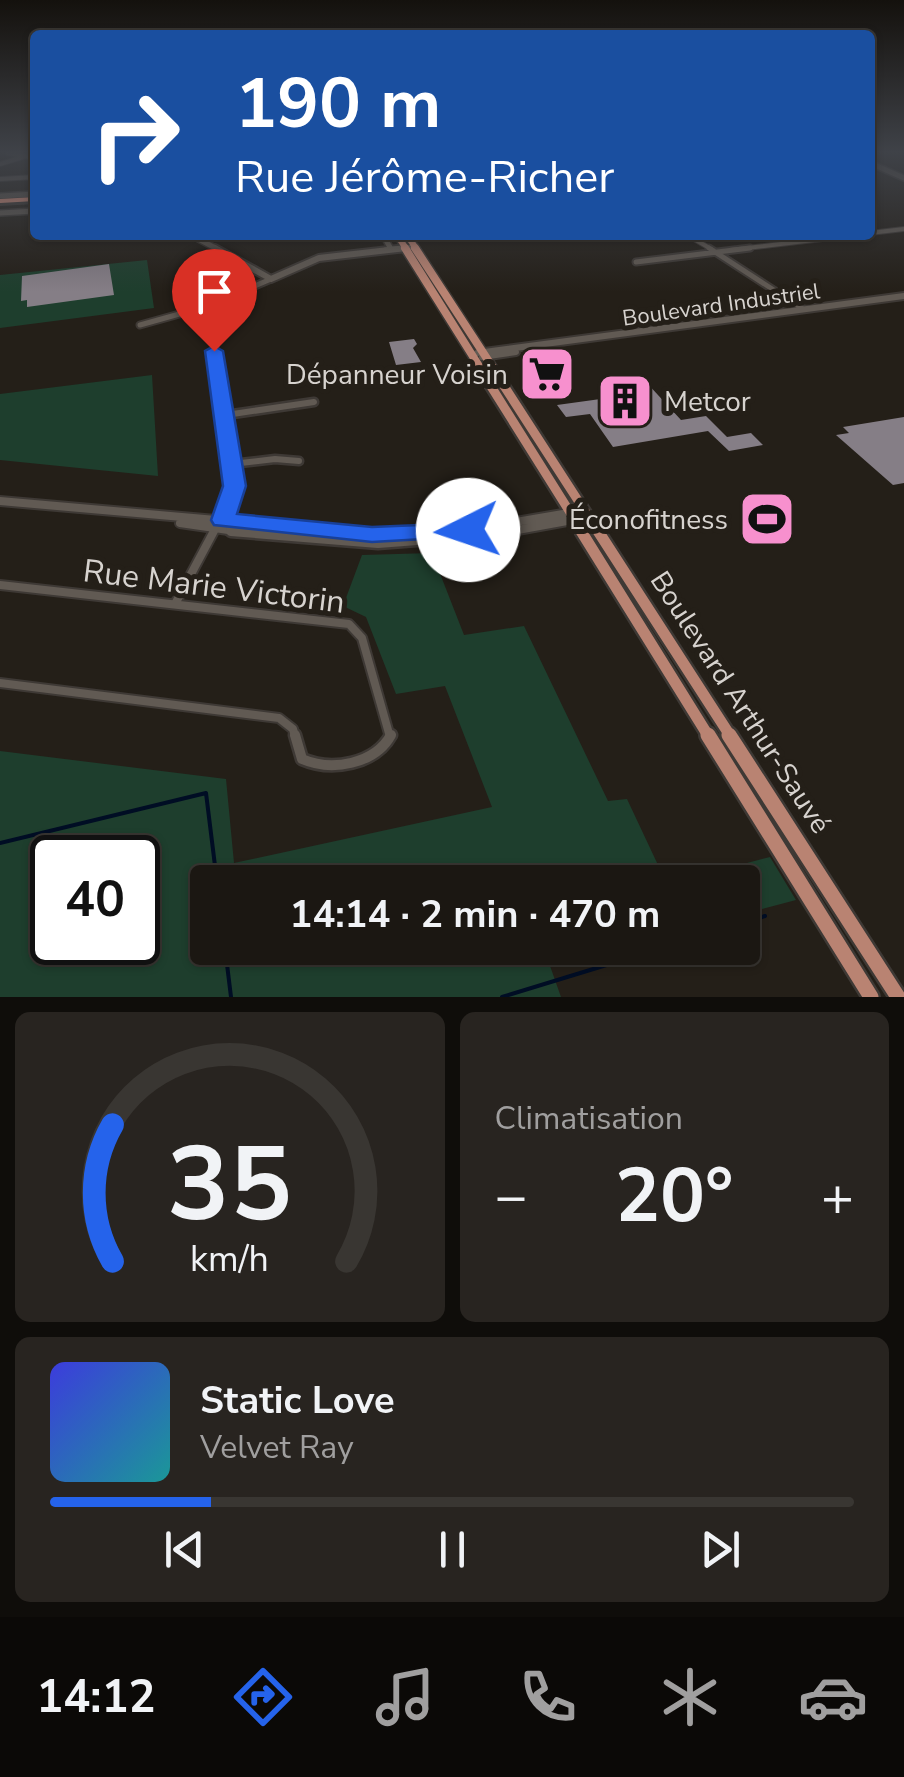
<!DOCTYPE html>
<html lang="fr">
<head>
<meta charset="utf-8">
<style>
	:root { --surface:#1b1712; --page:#282420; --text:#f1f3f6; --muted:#a09f9f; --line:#393632; --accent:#2563eb }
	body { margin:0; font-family:"Nunito Sans",sans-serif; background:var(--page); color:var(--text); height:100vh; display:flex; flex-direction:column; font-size:38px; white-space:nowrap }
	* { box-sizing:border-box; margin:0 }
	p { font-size:32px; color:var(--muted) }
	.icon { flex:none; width:55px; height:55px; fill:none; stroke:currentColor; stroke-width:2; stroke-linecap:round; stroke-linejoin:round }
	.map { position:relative; height:997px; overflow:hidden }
	.panel { display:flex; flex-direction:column; gap:15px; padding:15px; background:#0f0d0a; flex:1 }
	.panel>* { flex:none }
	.top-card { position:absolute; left:30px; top:30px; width:845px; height:210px; border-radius:10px; box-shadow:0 2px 8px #0004,0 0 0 2px var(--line); background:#1a4fa0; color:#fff; overflow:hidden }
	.speed { position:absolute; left:30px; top:835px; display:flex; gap:20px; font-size:50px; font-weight:700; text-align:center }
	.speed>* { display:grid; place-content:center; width:130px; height:130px; border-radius:50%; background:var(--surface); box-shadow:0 2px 8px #0004,0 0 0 2px var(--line); line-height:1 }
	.speed .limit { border:5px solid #111; border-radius:15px; background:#fff; color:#111 }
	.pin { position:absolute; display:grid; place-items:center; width:85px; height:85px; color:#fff; margin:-102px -42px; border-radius:50% 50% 50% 0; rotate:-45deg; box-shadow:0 0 10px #0007 }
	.pin .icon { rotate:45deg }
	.me { position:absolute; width:110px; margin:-55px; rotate:266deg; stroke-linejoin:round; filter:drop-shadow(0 0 8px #0008) }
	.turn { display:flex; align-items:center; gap:35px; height:210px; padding:0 40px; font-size:45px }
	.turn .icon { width:130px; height:130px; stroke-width:2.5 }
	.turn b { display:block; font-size:70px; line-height:85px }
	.big { font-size:75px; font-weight:700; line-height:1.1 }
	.panel .tile { flex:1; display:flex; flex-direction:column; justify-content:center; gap:15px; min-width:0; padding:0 35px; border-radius:15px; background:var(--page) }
	.panel .dial { align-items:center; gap:0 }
	.dial svg { height:260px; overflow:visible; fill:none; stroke:var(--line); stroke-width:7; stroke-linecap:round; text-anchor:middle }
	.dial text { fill:var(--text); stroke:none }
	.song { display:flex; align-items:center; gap:30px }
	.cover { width:120px; height:120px; border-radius:15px; background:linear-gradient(135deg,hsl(240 70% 55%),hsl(180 70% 35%)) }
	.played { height:10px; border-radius:5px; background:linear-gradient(90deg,var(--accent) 20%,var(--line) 20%) }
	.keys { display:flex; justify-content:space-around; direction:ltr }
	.heat { display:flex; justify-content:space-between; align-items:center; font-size:55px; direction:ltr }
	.panel .tiles { flex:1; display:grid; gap:15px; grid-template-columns:1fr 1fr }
	.tile:last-child { grid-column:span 2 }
	.trip { position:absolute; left:190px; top:865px; width:570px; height:100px; border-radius:10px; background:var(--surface); box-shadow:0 2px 8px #0004,0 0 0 2px var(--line); font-weight:700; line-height:100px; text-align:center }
	.menu { display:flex; height:160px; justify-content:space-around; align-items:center; background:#0b0907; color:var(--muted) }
	.menu .icon { width:70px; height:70px }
	.menu .selected { color:var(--accent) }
	.menu b { font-size:45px; color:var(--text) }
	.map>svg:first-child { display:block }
</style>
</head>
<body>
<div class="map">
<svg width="904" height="997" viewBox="0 0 904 997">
	<rect width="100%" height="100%" fill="#241f18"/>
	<path fill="#1e3e2d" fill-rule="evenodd" d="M147 260 154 308 0 328V275Z
		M152 375 158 476 0 460V394Z
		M432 553 464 635 524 626 608 801 627 799 666 882H208V948H609L549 963 561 997H0V751L226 779 234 863 492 807 445 686 396 694 366 617 343 606 362 555ZM52 858H138V942H52Z
		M770 857 796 900 743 914 742 882H675Z"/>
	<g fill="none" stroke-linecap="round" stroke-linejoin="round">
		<path stroke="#000d24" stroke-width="4" d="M0 843 206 793 217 882
			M742 923 765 916
			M225 948 231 997
			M502 997 662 948"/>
	</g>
	<path fill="#857e86" d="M109 264 114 295 27 307V300L21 301 22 276Z
		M414 339 417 344 413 348 421 362 396 365 389 342Z
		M646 382 681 420 706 416 727 437 751 433 763 445 729 451 708 431 613 447 590 414 566 417 557 405 615 397 607 388Z
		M904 417V483L893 485 836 435 849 433 843 427Z"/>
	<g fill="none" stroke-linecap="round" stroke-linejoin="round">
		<g stroke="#3e3935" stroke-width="6">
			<path id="minor-far4" d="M8 153 35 158
				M0 164 23 157
				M0 179 35 177
				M870 233 904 229
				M687 235 713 250
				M730 250 856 235"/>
		</g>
		<g stroke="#3e3935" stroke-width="9">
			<path id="minor-far3" d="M709 248 803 309
				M636 262 750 248
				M199 309 217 330 214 355 217 374
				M140 325 208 306 271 279"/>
		</g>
		<g stroke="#3e3935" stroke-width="11">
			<path id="minor-far2" d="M226 415 314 402
				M232 464 275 459 299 461
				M213 533 235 491 217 372"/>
		</g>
		<g stroke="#3e3935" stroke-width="12">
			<path id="minor-far1" d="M0 585 349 624 362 638 390 737
				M175 604 214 531
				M0 683 279 718 293 729 295 737"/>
		</g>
		<g stroke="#3e3935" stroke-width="15">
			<path id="minor" d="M295 735 302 759C332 772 375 764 391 735"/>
		</g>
		<g stroke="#3e3935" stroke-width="8">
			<path id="tertiary-far3" d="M870 163 904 178
				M0 196 35 194
				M0 213 35 211
				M191 235 219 250
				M383 235 391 249
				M385 250 415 247"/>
		</g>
		<g stroke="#3e3935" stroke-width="10">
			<path id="tertiary-far2" d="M215 248 271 279 319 258 406 248
				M477 353 904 296
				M482 357 516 352"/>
		</g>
		<g stroke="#3e3935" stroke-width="12">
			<path id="tertiary-far1" d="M0 501 364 533
				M180 523 249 533
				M512 531 567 521
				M410 533 468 530 563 514"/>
		</g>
		<g stroke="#3e3935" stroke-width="15">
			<path id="tertiary" d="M231 531 378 543 495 534
				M336 531 382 535 453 531"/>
		</g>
		<g stroke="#3e3935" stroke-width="9">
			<path id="primary-far4" d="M397 235 407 250
				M407 235 417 250"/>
		</g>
		<g stroke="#3e3935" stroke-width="11">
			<path id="primary-far3" d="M405 248 484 374
				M415 248 497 374"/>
		</g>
		<g stroke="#3e3935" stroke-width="14">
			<path id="primary-far2" d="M482 372 583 533
				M495 372 599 533"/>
		</g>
		<g stroke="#3e3935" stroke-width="16">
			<path id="primary-far1" d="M581 531 709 737
				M598 531 731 737"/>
		</g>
		<g stroke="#3e3935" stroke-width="20">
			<path id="primary" d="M708 735 871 997
				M729 735 898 997"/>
		</g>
		<g stroke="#3e3935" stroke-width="6">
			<path id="motorway" d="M35 197V201L0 203V199Z"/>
		</g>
		<use href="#minor-far4" stroke="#615a53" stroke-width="4"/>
		<use href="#minor-far3" stroke="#615a53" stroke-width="5"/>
		<use href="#minor-far2" stroke="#615a53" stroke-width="6"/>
		<use href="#minor-far1" stroke="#615a53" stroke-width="8"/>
		<use href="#minor" stroke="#615a53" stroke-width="10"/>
		<use href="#tertiary-far3" stroke="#615a53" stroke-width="5"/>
		<use href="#tertiary-far2" stroke="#615a53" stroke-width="6"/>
		<use href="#tertiary-far1" stroke="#615a53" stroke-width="8"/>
		<use href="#tertiary" stroke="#615a53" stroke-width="10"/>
		<use href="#primary-far4" stroke="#b98372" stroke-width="6"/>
		<use href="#primary-far3" stroke="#b98372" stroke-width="8"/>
		<use href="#primary-far2" stroke="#b98372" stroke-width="9"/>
		<use href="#primary-far1" stroke="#b98372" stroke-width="11"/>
		<use href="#primary" stroke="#b98372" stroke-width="15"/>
		<use href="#motorway" fill="#f49e86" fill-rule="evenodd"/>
	</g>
	<linearGradient id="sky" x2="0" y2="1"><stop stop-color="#14110d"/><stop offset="0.52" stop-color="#3f4248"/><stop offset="1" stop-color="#3f4248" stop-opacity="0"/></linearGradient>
	<rect width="904" height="292" fill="url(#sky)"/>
	<path fill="#2563eb" stroke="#184099" stroke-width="2.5" d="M214 346 223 351 246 486 237 514 372 527 468 523 476 525 480 530 476 536 372 542 214 525 211 520 223 486 205 351Z"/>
	<defs>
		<g id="supermarket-square" transform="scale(2.875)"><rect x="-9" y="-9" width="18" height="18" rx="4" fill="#f790ce" stroke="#241f18"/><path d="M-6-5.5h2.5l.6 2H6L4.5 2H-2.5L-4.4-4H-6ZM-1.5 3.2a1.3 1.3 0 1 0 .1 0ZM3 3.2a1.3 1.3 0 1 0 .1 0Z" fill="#111"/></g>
		<g id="building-square" transform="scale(2.875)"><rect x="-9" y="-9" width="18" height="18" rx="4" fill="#f790ce" stroke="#241f18"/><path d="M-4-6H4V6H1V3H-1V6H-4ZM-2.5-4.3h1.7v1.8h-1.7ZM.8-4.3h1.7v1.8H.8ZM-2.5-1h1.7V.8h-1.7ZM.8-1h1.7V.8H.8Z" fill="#111"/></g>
		<g id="stadium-square" transform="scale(2.875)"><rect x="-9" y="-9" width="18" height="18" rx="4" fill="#f790ce" stroke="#241f18"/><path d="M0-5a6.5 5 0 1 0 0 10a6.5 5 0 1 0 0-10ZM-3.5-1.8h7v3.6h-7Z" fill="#111"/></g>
	</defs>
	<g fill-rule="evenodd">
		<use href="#supermarket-square" x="547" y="374"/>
		<use href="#building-square" x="625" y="401"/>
		<use href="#stadium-square" x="767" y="519"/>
	</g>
	<g text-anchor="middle" stroke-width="10" stroke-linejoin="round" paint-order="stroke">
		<g font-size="22" fill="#d7d3cf" stroke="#241f18">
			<text transform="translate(721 304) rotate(-8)" y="8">Boulevard Industriel</text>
		</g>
		<g font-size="28" fill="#d7d3cf" stroke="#241f18" text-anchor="end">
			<text x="508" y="384">Dépanneur Voisin</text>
			<text x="664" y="411" text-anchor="start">Metcor</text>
			<text x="728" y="529">Éconofitness</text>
		</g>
		<g font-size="28" fill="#d7d3cf" stroke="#241f18">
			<text transform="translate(741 702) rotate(57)" y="10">Boulevard Arthur-Sauvé</text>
		</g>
		<g font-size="32" fill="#d7d3cf" stroke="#241f18">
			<text transform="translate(214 586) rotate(7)" y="11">Rue Marie Victorin</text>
		</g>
	</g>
</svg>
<div class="speed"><div class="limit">40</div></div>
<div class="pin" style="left:214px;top:351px;background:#d93025"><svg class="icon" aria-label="arrive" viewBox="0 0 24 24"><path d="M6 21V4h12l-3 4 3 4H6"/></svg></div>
<svg class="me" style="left:468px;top:530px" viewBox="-20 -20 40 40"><circle r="19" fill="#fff"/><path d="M0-13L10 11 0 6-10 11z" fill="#2563eb"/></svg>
<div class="trip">14:14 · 2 min · 470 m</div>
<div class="top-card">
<div class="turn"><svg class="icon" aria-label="right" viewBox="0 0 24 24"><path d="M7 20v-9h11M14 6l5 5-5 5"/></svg><div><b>190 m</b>Rue Jérôme-Richer</div></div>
</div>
</div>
<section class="panel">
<div class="tiles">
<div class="tile dial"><svg viewBox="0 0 100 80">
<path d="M14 69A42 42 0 1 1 86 69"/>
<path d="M14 69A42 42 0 0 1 14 27" stroke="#2563eb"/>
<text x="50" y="56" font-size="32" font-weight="700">35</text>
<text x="50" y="72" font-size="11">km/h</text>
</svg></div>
<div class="tile"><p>Climatisation</p>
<div class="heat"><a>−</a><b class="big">20°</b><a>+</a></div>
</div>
<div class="tile">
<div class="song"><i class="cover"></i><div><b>Static Love</b><p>Velvet Ray</p></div></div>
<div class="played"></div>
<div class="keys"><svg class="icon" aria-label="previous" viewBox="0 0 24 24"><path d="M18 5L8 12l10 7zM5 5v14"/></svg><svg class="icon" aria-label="pause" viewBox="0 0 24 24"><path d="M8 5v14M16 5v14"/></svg><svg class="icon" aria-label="next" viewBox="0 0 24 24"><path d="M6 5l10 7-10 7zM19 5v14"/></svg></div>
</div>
</div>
</section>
<nav class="menu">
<b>14:12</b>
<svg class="icon selected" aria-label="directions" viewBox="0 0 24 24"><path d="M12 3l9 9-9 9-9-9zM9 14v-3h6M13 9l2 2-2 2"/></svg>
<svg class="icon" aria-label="music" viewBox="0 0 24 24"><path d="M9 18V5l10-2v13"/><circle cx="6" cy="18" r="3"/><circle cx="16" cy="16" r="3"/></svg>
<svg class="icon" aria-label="phone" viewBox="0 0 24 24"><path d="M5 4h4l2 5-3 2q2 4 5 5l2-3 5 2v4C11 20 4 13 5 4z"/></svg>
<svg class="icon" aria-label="climate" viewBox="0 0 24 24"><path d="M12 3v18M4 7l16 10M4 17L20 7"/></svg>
<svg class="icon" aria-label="car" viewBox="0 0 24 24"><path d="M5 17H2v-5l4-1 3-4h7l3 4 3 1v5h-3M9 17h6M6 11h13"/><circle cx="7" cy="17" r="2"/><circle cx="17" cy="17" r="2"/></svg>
</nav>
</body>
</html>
